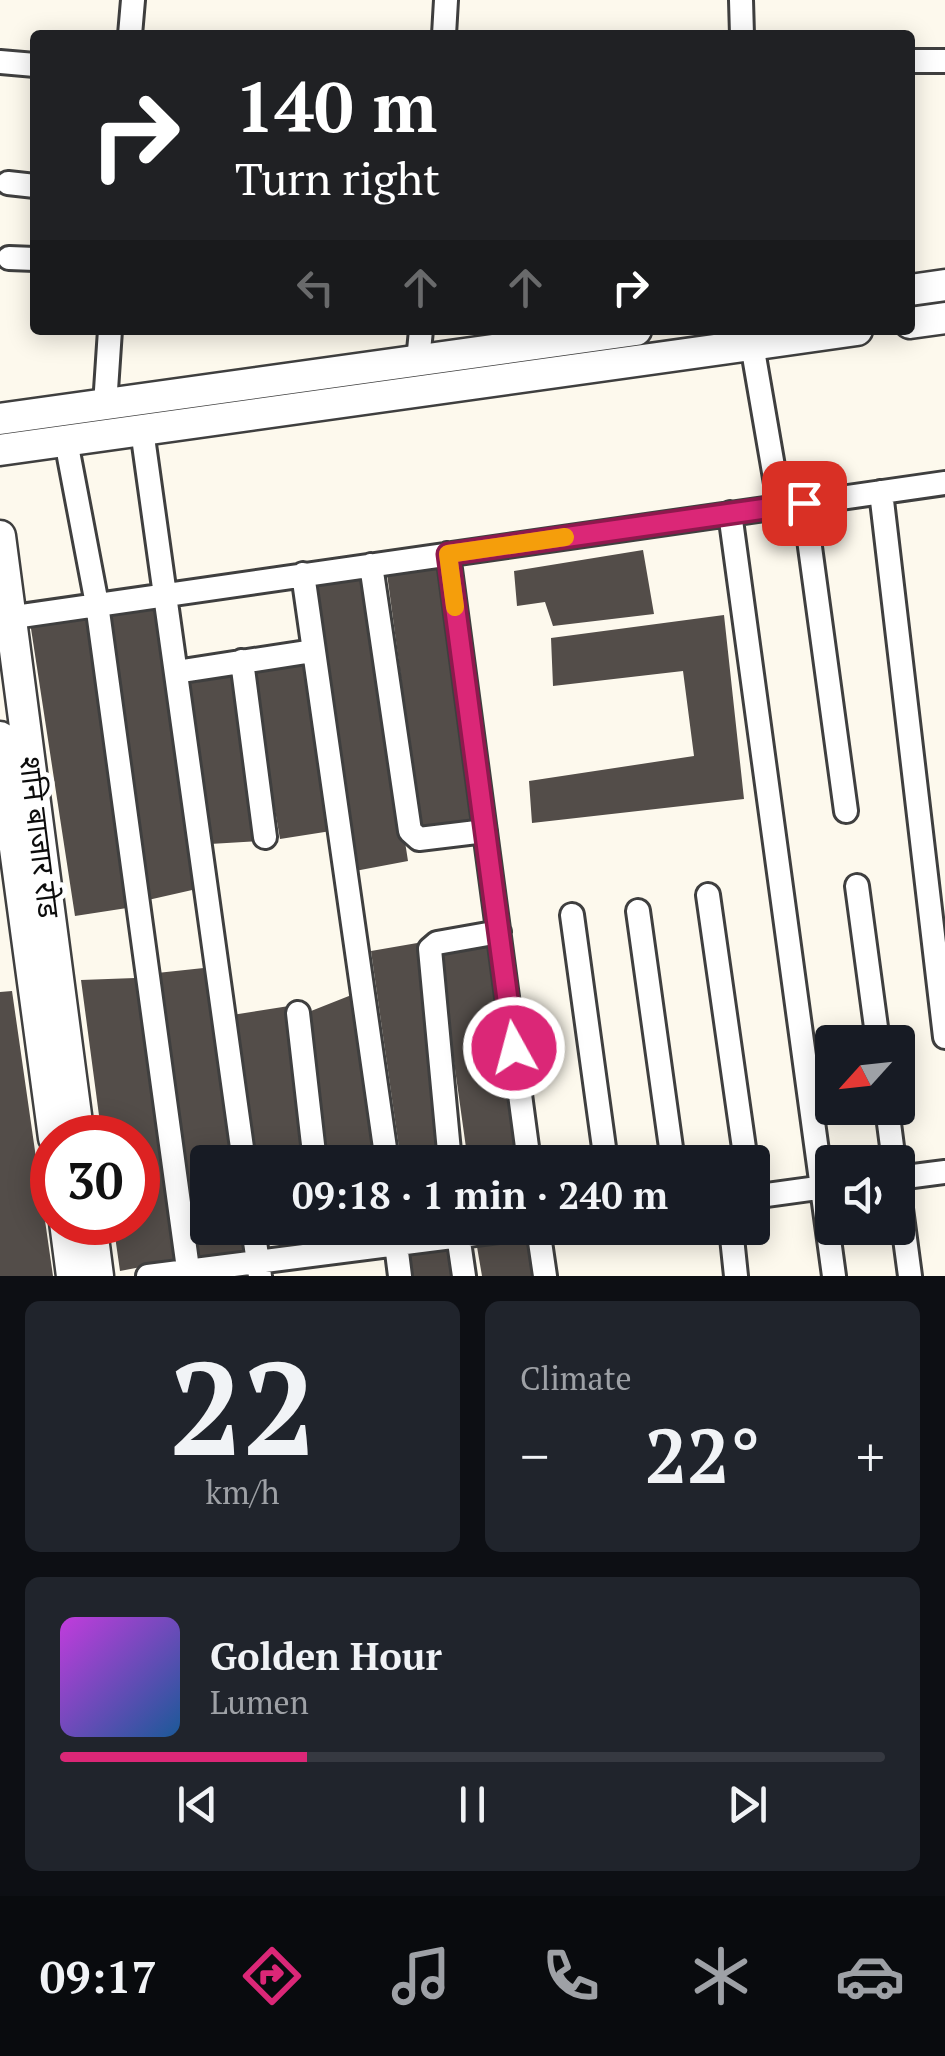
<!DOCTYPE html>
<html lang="en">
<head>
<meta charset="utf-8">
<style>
	:root { --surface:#171b24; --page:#20242c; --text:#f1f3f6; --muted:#9ea1a6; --line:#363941; --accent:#db2777 }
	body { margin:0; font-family:"PT Serif","Noto Sans Devanagari",serif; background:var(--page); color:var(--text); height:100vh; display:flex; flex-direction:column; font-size:38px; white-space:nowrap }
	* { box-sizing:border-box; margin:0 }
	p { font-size:32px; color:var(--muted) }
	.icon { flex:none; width:55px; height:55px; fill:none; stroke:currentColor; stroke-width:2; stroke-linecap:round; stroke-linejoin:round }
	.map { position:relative; height:1276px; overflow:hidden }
	.drawer { display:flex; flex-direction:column; gap:25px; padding:25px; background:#0d0f14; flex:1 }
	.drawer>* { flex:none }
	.banner { position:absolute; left:30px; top:30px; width:885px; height:305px; border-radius:10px; box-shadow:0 5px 25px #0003; background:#202124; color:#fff; overflow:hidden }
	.needle { width:65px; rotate:243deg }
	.buttons { position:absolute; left:815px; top:1025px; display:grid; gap:20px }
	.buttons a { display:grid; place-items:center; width:100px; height:100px; border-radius:10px; background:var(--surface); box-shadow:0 5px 25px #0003; font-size:50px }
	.speed { position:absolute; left:30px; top:1115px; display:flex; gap:20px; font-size:50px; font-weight:700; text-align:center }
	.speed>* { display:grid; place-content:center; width:130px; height:130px; border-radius:50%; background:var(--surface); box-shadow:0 5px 25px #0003; line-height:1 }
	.speed .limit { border:15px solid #d22; background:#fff; color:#111 }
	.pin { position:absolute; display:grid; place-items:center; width:85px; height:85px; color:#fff; margin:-42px; border-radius:20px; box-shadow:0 5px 15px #0006 }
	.me { position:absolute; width:110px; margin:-55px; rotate:353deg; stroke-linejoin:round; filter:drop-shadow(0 0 8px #0008) }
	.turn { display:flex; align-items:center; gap:35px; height:210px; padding:0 40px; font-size:45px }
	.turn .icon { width:130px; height:130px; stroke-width:2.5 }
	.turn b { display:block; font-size:70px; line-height:85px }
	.lanes { display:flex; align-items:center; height:95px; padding:0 40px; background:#0003; justify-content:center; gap:50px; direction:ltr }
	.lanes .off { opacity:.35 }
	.big { font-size:75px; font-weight:800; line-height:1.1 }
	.drawer .card { flex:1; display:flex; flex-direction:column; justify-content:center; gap:15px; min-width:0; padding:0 35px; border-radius:15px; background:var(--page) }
	.drawer .dial { align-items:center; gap:0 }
	.dial b { font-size:130px; line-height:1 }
	.song { display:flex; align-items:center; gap:30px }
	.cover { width:120px; height:120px; border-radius:15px; background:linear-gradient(135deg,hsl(290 70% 55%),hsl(210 70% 35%)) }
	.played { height:10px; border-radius:5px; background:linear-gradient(90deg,var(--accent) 30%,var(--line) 30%) }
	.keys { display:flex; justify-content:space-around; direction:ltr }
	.heat { display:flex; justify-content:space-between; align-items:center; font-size:55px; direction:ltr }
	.drawer .tiles { flex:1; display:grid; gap:25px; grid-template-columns:1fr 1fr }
	.card:last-child { grid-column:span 2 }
	.trip { position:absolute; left:190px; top:1145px; width:580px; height:100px; border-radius:10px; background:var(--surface); box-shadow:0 5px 25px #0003; font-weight:800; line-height:100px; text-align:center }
	.tabs { display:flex; height:160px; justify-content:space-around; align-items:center; background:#090b0e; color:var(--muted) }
	.tabs .icon { width:70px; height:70px }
	.tabs .on { color:var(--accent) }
	.tabs b { font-size:45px; color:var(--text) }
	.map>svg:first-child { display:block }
</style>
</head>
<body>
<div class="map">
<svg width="945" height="1276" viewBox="0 0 945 1276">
	<rect width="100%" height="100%" fill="#fdf9ed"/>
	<path fill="#534d49" d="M643 550 654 614 553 626 545 602 517 606 514 571Z
		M444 567 477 821 421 826 387 574Z
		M364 576 408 861 355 871 315 582Z
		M163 610 201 888 148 900 110 612Z
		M724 615 744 799 532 823 529 781 694 756 683 671 553 686 551 638Z
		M87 620 127 908 75 916 30 622Z
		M304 656 331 831 280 839 250 665Z
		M235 675 258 841 210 844 187 684Z
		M495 939 525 1162H468L438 947Z
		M423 942 445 1162H401L371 951Z
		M213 967 240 1162H208V1228H250L243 1231 246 1257 192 1260 157 973Z
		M135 978 183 1259 120 1271 113 1222H138V1138H102L81 980Z
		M12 991 53 1276H0V992Z
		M359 992 377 1162H325L306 1013Z
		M289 1006 309 1162H255L232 1015Z
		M535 1232 542 1276H482L476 1241Z
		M454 1242 459 1276H404L400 1248Z"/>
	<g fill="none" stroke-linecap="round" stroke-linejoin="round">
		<g stroke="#3f3f3f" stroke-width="28">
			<path id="minor" d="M741 0 742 35
				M130 35 133 0
				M444 35 446 0
				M910 61H945
				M0 62 35 65
				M8 183 35 186
				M9 258 35 259
				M750 333 780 507
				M418 361 421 330
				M105 405 110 330
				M142 430 244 1162
				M66 441 97 604 189 1276
				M881 492 945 1037
				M804 503 846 811
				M730 513 834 1276
				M448 554 529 1162
				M371 565 410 831 419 839 485 831
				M303 574 387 1162
				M0 619 945 483
				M242 661 265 837
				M176 672 313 651
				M857 886 878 1042
				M708 895 746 1162
				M638 911 673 1162
				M572 915 606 1162
				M298 1013 315 1162
				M887 1108 894 1162
				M450 1162 430 949 437 943 499 932
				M898 1178 945 1172
				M898 1186 910 1276
				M752 1197 832 1186
				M253 1228 260 1276
				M322 1228 325 1253
				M394 1228 400 1276
				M457 1228 464 1276
				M538 1228 545 1276
				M731 1228 736 1276
				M148 1276 523 1228"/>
		</g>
		<g stroke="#3f3f3f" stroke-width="35">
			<path id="tertiary" d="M910 290 945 285
				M910 323 945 318
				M0 419 636 330
				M0 450 857 330
				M0 536 79 1138
				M0 737 54 1138
				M65 1222 72 1276
				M91 1222 98 1276"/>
		</g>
		<use href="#minor" stroke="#fff" stroke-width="22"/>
		<use href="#tertiary" stroke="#fff" stroke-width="30"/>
	</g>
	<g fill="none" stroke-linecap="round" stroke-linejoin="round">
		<g stroke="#8e194d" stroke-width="25">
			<path id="route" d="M514 1048 448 554 804 503"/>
		</g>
		<use href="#route" stroke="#db2777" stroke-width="18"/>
		<path stroke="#f59e0b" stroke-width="18" d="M455 607 448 554 565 537"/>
	</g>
	<g text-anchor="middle" stroke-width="10" stroke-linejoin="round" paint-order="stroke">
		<g font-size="30" fill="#0c0c0c" stroke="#fff">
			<text transform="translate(39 837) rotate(83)" y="10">शनि बाजार रोड</text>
		</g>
	</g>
</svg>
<div class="buttons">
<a><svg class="needle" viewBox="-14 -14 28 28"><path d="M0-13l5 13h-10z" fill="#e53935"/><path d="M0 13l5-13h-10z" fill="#9ea1a6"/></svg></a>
<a><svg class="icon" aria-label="sound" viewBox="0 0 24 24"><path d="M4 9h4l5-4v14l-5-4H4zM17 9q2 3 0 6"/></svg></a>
</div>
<div class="speed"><div class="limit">30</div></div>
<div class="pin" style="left:804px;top:503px;background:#d93025"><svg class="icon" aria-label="arrive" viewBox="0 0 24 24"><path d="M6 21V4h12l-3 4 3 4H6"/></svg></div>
<svg class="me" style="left:514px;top:1048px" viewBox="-20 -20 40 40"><circle r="17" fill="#db2777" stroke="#fff" stroke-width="3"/><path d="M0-11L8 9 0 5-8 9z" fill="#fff"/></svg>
<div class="trip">09:18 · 1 min · 240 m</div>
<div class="banner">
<div class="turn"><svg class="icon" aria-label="right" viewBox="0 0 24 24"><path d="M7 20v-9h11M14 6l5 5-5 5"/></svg><div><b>140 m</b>Turn right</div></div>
<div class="lanes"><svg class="icon off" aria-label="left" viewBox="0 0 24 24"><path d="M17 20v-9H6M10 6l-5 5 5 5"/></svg><svg class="icon off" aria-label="ahead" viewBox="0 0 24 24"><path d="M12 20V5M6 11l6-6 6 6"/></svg><svg class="icon off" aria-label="ahead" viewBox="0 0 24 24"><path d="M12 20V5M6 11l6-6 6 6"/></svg><svg class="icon" aria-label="right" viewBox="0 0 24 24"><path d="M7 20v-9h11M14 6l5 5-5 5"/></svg></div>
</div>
</div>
<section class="drawer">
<div class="tiles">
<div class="card dial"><b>22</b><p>km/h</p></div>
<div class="card"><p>Climate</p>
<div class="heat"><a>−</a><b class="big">22°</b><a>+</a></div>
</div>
<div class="card">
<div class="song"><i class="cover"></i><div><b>Golden Hour</b><p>Lumen</p></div></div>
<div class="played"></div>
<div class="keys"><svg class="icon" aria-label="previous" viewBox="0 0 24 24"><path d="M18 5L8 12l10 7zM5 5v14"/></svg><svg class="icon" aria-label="pause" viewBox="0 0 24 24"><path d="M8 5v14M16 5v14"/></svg><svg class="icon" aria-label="next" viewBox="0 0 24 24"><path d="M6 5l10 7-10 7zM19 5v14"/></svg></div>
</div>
</div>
</section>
<nav class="tabs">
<b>09:17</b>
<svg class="icon on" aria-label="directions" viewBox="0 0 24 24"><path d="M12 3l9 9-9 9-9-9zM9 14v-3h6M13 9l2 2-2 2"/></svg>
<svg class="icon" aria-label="music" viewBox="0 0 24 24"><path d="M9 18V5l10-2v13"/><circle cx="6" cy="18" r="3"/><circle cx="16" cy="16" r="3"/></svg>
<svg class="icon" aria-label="phone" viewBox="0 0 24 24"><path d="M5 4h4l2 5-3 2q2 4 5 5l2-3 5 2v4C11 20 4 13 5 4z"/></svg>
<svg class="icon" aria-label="climate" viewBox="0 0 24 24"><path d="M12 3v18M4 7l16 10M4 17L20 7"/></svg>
<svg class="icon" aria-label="car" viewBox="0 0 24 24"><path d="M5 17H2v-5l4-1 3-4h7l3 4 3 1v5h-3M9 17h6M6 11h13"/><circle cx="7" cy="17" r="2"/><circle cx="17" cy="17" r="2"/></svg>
</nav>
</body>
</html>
